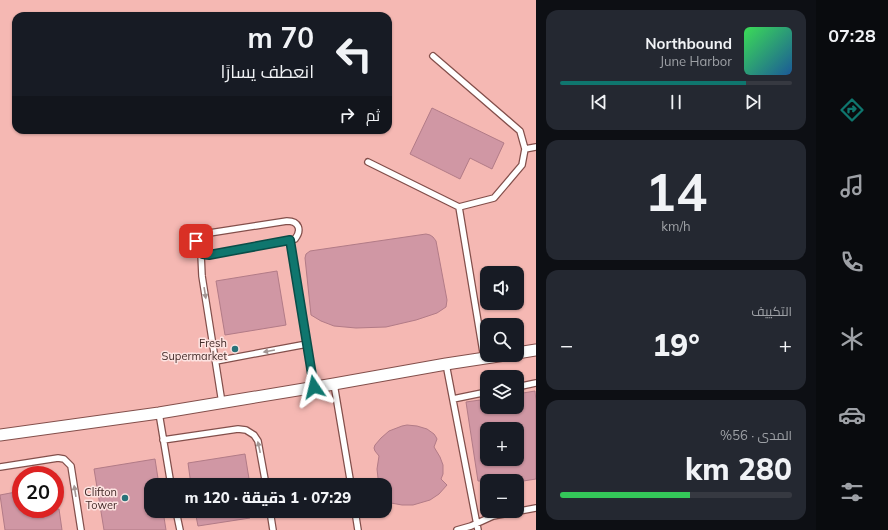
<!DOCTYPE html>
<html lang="ar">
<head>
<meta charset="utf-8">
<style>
	:root { --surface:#171b24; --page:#242831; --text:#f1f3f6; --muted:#9ea1a6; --line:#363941; --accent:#0f766e }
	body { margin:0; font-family:Mulish,Cairo,sans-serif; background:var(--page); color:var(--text); direction:rtl; height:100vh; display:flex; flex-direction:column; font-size:15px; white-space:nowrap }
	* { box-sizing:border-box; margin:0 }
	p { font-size:13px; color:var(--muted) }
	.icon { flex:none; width:22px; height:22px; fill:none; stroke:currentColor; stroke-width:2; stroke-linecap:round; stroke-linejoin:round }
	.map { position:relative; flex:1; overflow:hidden; direction:ltr }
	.side { display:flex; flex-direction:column; gap:10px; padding:10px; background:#0d0f14; width:280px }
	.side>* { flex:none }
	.banner { position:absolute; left:12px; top:12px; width:380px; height:122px; border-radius:12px; box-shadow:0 1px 3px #0004; direction:rtl; background:#171b24; color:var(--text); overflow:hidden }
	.tools { position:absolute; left:480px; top:266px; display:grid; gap:8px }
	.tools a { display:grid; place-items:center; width:44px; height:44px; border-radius:8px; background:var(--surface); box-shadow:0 1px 3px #0004; font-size:20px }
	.speed { position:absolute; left:12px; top:466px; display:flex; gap:8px; font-size:20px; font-weight:700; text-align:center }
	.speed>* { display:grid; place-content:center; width:52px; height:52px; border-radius:50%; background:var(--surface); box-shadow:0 1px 3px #0004; line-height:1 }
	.speed .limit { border:6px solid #d22; background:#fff; color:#111 }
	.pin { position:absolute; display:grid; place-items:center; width:34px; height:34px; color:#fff; margin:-17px; border-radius:8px; box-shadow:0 2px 6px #0006 }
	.me { position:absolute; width:44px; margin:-22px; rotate:350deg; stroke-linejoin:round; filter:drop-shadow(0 0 3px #0008) }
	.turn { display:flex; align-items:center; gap:14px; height:84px; padding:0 12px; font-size:18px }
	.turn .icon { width:52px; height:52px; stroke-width:2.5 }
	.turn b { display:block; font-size:28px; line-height:34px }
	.then { display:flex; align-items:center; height:38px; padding:0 12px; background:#0003; gap:8px; font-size:15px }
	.big { font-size:30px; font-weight:800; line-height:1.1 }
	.side .card { flex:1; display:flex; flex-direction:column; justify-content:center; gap:6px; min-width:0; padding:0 14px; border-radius:12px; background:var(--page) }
	.side .dial { align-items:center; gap:0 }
	.dial b { font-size:52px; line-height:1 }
	.song { display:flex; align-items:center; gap:12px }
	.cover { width:48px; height:48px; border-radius:6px; background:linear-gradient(135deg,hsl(130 70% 55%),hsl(210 70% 35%)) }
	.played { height:4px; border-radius:2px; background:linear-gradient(90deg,var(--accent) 80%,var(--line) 80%) }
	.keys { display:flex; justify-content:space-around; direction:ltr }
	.heat { display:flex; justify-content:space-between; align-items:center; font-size:22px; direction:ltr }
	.charge { height:6px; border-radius:3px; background:linear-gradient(90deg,#34c759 56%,var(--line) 0) }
	.trip { position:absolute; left:144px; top:478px; width:248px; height:40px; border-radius:12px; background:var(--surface); box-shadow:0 1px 3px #0004; font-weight:800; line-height:40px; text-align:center; direction:rtl }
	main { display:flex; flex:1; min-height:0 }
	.dock { display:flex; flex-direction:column; width:72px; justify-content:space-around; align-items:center; background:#090b0e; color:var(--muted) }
	.dock .icon { width:28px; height:28px }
	.dock .selected { color:var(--accent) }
	.dock b { font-size:18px; color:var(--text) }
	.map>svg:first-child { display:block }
</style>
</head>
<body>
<main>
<nav class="dock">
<b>07:28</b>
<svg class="icon selected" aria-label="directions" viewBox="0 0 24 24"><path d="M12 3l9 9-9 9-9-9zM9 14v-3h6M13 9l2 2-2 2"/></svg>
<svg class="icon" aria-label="music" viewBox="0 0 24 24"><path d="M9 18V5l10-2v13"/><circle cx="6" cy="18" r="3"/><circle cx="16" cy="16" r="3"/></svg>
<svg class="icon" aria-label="phone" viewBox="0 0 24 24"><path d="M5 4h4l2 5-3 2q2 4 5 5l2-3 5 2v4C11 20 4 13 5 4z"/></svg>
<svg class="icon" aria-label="climate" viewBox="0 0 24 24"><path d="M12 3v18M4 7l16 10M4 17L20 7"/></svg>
<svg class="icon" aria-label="car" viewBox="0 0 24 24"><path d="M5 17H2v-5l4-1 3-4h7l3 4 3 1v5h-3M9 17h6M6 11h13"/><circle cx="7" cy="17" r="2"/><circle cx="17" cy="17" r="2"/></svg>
<svg class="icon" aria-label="filters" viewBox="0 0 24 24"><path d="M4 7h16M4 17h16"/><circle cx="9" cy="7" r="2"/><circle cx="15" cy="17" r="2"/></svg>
</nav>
<section class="side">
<div class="card">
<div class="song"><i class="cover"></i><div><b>Northbound</b><p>June Harbor</p></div></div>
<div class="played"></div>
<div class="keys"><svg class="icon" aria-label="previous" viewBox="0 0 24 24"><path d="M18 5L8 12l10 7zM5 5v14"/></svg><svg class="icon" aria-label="pause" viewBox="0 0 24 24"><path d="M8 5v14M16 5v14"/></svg><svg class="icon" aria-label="next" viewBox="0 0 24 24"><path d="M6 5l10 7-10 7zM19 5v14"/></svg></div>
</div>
<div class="card dial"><b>14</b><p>km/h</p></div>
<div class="card"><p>التكييف</p>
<div class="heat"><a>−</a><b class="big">19°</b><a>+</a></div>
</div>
<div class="card"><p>المدى · 56%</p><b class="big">280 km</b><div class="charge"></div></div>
</section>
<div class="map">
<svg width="536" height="530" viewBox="0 0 536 530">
	<rect width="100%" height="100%" fill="#f5b8b3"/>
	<path fill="#d097a4" stroke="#b27b87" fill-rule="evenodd" d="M432 108 504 143 492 169 470 158 460 179 410 154Z
		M426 234 430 235 433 237 436 241 447 300 446 307 437 313 416 320 386 327 356 328 334 326 321 321 311 315 305 258 306 254 310 251Z
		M277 271 286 325 225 335 216 281Z
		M535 391 536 401V479L517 482V481H478L466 402 487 399V407H517V394ZM487 429H517V459H487Z
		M407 425 417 426 427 429 434 434 436 437 437 439 434 447 440 457 443 465V474L441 479 447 485 439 494 430 500 413 505H402L391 503 385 499V485H381L378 478 377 469 379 456 375 451 374 448 375 445 381 438 389 431 402 426Z
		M245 454 250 485H191L188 463Z
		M155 459 159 485H151V511H163L166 530H104L94 469Z
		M21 491V509H59L62 530H5L0 495Z
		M195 511H249L250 518 198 526Z"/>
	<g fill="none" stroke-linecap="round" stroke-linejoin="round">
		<g stroke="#834f4b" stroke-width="8">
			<path id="lane" d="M433 56 520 131 525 149 522 165 494 198 459 207
				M525 149 536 147
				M368 162 459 207 484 358
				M287 221C299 221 302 230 295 239L209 255C195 255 192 241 203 234Z
				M290 240 314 387
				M201 254 202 276 222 403
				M216 361 307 344
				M446 364 478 530
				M334 384 351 485
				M517 387 536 383
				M453 399 487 392
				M159 413 171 485
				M163 440 238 429 246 430 254 435 258 441 266 485
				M0 467 58 458 64 459 71 466 81 530
				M176 511 180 530
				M270 511 273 530
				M355 511 358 530
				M457 530 471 526 493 516 536 508"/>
		</g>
		<g stroke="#834f4b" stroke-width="13">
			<path id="street" d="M517 353 536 350
				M0 435 159 413 334 384 446 364 505 355"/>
		</g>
		<use href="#lane" stroke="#fff" stroke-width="5.5"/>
		<use href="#street" stroke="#fff" stroke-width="11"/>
	</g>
	<defs><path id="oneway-solid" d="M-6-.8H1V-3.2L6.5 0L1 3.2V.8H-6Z"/></defs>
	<g fill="#a29694">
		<use href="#oneway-solid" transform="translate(205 293) rotate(81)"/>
		<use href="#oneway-solid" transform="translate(269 351) rotate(170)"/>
		<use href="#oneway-solid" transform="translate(259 447) rotate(-102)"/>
		<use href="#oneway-solid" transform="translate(75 491) rotate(-99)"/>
	</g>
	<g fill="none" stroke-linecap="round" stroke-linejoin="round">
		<g stroke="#0a4d48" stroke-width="10">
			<path id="route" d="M196 241C195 250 200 255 209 255L290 240 314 387"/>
		</g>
		<use href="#route" stroke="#0f766e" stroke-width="7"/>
	</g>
	<g fill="#297279" stroke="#fde3e1" stroke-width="1.5">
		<circle cx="235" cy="349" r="4"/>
		<circle cx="125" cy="498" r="4"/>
	</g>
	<g text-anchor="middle" stroke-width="3" stroke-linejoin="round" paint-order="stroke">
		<g font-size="11" fill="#442c2a" stroke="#fde3e1" text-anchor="end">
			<text x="227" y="347">Fresh<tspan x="227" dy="13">Supermarket</tspan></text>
			<text x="117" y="496">Clifton<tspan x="117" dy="13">Tower</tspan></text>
		</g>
	</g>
</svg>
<div class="tools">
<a><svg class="icon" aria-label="sound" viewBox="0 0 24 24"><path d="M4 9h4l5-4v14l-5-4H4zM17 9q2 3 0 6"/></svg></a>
<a><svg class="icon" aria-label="search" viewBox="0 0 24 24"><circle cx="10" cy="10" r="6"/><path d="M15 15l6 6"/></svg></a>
<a><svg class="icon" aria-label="layers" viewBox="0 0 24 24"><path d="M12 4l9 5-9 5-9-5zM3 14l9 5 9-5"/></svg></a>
<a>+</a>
<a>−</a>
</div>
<div class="speed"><div class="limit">20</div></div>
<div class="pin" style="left:196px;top:241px;background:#d93025"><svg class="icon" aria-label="arrive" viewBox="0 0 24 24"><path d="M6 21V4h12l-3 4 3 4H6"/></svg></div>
<svg class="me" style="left:314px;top:387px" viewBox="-20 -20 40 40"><path d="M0-17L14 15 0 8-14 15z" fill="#0f766e" stroke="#fff" stroke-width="4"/></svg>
<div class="trip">07:29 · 1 دقيقة · 120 m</div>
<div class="banner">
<div class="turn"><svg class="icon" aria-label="left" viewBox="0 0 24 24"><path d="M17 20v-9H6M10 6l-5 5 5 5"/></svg><div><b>70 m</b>انعطف يسارًا</div></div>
<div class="then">ثم<svg class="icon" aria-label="right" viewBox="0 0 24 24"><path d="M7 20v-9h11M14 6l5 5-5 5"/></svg></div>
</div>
</div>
</main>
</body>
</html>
